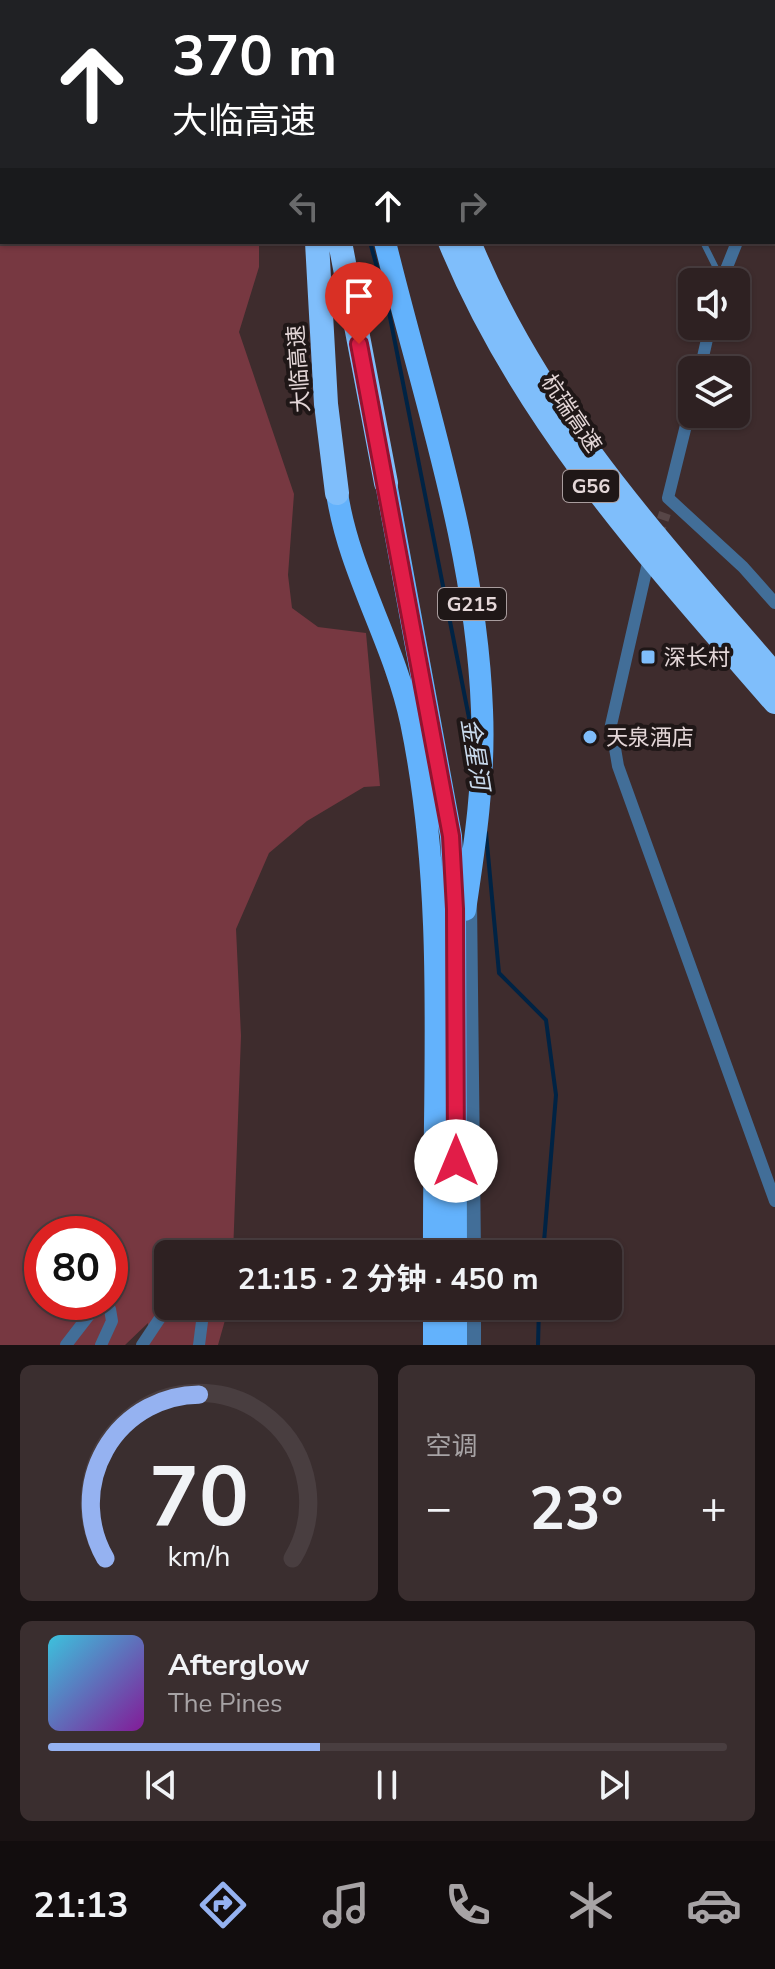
<!DOCTYPE html>
<html lang="zh">
<head>
<meta charset="utf-8">
<style>
	:root { --surface:#2e2122; --page:#3a2e2f; --text:#f1f3f6; --muted:#a7a3a5; --line:#493e40; --accent:#95b2f1 }
	body { margin:0; font-family:"Nunito Sans","Noto Sans SC",sans-serif; background:var(--page); color:var(--text); height:100vh; display:flex; flex-direction:column; font-size:30px; white-space:nowrap }
	* { box-sizing:border-box; margin:0 }
	p { font-size:26px; color:var(--muted) }
	.icon { flex:none; width:44px; height:44px; fill:none; stroke:currentColor; stroke-width:2; stroke-linecap:round; stroke-linejoin:round }
	.map { position:relative; height:1345px; overflow:hidden }
	.drawer { display:flex; flex-direction:column; gap:20px; padding:20px; background:#191213; flex:1 }
	.drawer>* { flex:none }
	.hud { position:absolute; left:0px; top:0px; width:776px; height:244px; box-shadow:0 2px 6px #0004,0 0 0 2px var(--line); background:#202124; color:#fff; overflow:hidden }
	.buttons { position:absolute; left:678px; top:268px; display:grid; gap:16px }
	.buttons a { display:grid; place-items:center; width:72px; height:72px; border-radius:12px; background:var(--surface); box-shadow:0 2px 6px #0004,0 0 0 2px var(--line); font-size:40px }
	.speed { position:absolute; left:24px; top:1216px; display:flex; gap:16px; font-size:40px; font-weight:700; text-align:center }
	.speed>* { display:grid; place-content:center; width:104px; height:104px; border-radius:50%; background:var(--surface); box-shadow:0 2px 6px #0004,0 0 0 2px var(--line); line-height:1 }
	.speed .limit { border:12px solid #d22; background:#fff; color:#111 }
	.pin { position:absolute; display:grid; place-items:center; width:68px; height:68px; color:#fff; margin:-82px -34px; border-radius:50% 50% 50% 0; rotate:-45deg; box-shadow:0 0 8px #0007 }
	.pin .icon { rotate:45deg }
	.me { position:absolute; width:88px; margin:-44px; rotate:0deg; stroke-linejoin:round; filter:drop-shadow(0 0 6px #0008) }
	.turn { display:flex; align-items:center; gap:28px; height:168px; padding:0 40px; font-size:36px }
	.turn .icon { width:104px; height:104px; stroke-width:2.5 }
	.turn b { display:block; font-size:56px; line-height:68px }
	.lanes { display:flex; align-items:center; height:76px; padding:0 40px; background:#0003; justify-content:center; gap:40px; direction:ltr }
	.lanes .off { opacity:.35 }
	.big { font-size:60px; font-weight:700; line-height:1.1 }
	.drawer .widget { flex:1; display:flex; flex-direction:column; justify-content:center; gap:12px; min-width:0; padding:0 28px; border-radius:12px; background:var(--page) }
	.drawer .dial { align-items:center; gap:0 }
	.dial svg { height:208px; overflow:visible; fill:none; stroke:var(--line); stroke-width:7; stroke-linecap:round; text-anchor:middle }
	.dial text { fill:var(--text); stroke:none }
	.song { display:flex; align-items:center; gap:24px }
	.cover { width:96px; height:96px; border-radius:12px; background:linear-gradient(135deg,hsl(190 70% 55%),hsl(290 70% 35%)) }
	.played { height:8px; border-radius:4px; background:linear-gradient(90deg,var(--accent) 40%,var(--line) 40%) }
	.keys { display:flex; justify-content:space-around; direction:ltr }
	.heat { display:flex; justify-content:space-between; align-items:center; font-size:44px; direction:ltr }
	.drawer .tiles { flex:1; display:grid; gap:20px; grid-template-columns:1fr 1fr }
	.widget:last-child { grid-column:span 2 }
	.trip { position:absolute; left:154px; top:1240px; width:468px; height:80px; border-radius:12px; background:var(--surface); box-shadow:0 2px 6px #0004,0 0 0 2px var(--line); font-weight:700; line-height:80px; text-align:center }
	.dock { display:flex; height:128px; justify-content:space-around; align-items:center; background:#120d0e; color:var(--muted) }
	.dock .icon { width:56px; height:56px }
	.dock .on { color:var(--accent) }
	.dock b { font-size:36px; color:var(--text) }
	.map>svg:first-child { display:block }
</style>
</head>
<body>
<div class="map">
<svg width="775" height="1345" viewBox="0 0 775 1345">
	<rect width="100%" height="100%" fill="#3e2c2d"/>
	<path fill="#773841" fill-rule="evenodd" d="M0 0H225L2 2V242H259V267L239 332 294 494 288 575 292 608 318 627 366 633 380 786 364 787 307 821 269 853 236 929 241 1036 233 1254H168V1306H229L218 1345H147L148 1323 125 1345H0ZM42 1234H110V1302H42Z"/>
	<g fill="none" stroke-linecap="round" stroke-linejoin="round">
		<path stroke="#002344" stroke-width="4" d="M305 0 306 2
			M370 242 388 307 472 733
			M486 833 499 973 546 1020 556 1095 543 1254
			M538 1345 539 1306"/>
		<path stroke="#574647" stroke-width="12" stroke-dasharray="12 6" stroke-linecap="butt" d="M657 537 665 513"/>
		<path stroke="#426e98" stroke-width="6" d="M774 103 775 105
			M703 242 721 278"/>
		<path stroke="#426e98" stroke-width="12" d="M770 0 771 2
			M535 2 539 0
			M774 10 775 12
			M774 186 775 185
			M721 282 737 242
			M700 370 710 326
			M692 401 668 498 743 567 775 603
			M647 567 611 725 618 766 775 1201
			M66 1345 93 1310 104 1305 110 1309 112 1321 101 1345
			M142 1345 168 1306
			M199 1345 204 1306"/>
		<path stroke="#426e98" stroke-width="16" d="M469 900 473 1254
			M473 1306V1345"/>
		<path stroke="#63b2fc" stroke-width="22" d="M320 0V2
			M385 242C423 398 476 548 482 710 485 777 475 844 465 910
			M386 483 451 836 455 909 456 1254
			M337 493C349 573 394 642 411 722 447 895 433 1078 434 1254
			M434 1306V1345
			M456 1306V1345"/>
		<path stroke="#7fbefb" stroke-width="24" d="M267 0 268 2
			M287 0 288 2
			M388 0V2
			M406 0V2
			M317 242 326 404 337 493
			M340 242 386 483
			M450 242C523 420 651 559 775 702
			M469 242C537 410 658 540 775 675"/>
	</g>
	<g fill="none" stroke-linecap="round" stroke-linejoin="round">
		<g stroke="#92132f" stroke-width="20">
			<path id="route" d="M359 344 451 836 455 909 456 1161"/>
		</g>
		<use href="#route" stroke="#e11d48" stroke-width="14"/>
	</g>
	<g fill="#7fbdfa" stroke="#1f1717" stroke-width="3">
		<rect x="640" y="649" width="16" height="16" rx="4"/>
		<circle cx="590" cy="737" r="8"/>
	</g>
	<g text-anchor="middle" stroke-width="8" stroke-linejoin="round" paint-order="stroke">
		<g fill="#1f1717" stroke="#a99d9e" stroke-width="2">
			<rect x="563" y="470" width="56" height="32" rx="6"/>
			<rect x="438" y="588" width="68" height="32" rx="6"/>
		</g>
		<g font-size="20" font-weight="bold" fill="#e4d7d8">
			<text x="591" y="493">G56</text>
			<text x="472" y="611">G215</text>
		</g>
		<g font-size="22" fill="#e4d7d8" stroke="#1f1717">
			<text transform="translate(298 369) rotate(-94)" y="8">大临高速</text>
			<text transform="translate(572 413) rotate(56)" y="8">杭瑞高速</text>
		</g>
		<g font-size="22" fill="#e4d7d8" stroke="#1f1717" text-anchor="start">
			<text x="664" y="665">深长村</text>
			<text x="606" y="745">天泉酒店</text>
		</g>
		<g font-size="24" font-style="italic" fill="#c9daec" stroke="#1f1717">
			<text transform="translate(475 754) rotate(81)" y="8">金星河</text>
		</g>
	</g>
</svg>
<div class="buttons">
<a><svg class="icon" aria-label="sound" viewBox="0 0 24 24"><path d="M4 9h4l5-4v14l-5-4H4zM17 9q2 3 0 6"/></svg></a>
<a><svg class="icon" aria-label="layers" viewBox="0 0 24 24"><path d="M12 4l9 5-9 5-9-5zM3 14l9 5 9-5"/></svg></a>
</div>
<div class="speed"><div class="limit">80</div></div>
<div class="pin" style="left:359px;top:344px;background:#d93025"><svg class="icon" aria-label="arrive" viewBox="0 0 24 24"><path d="M6 21V4h12l-3 4 3 4H6"/></svg></div>
<svg class="me" style="left:456px;top:1161px" viewBox="-20 -20 40 40"><circle r="19" fill="#fff"/><path d="M0-13L10 11 0 6-10 11z" fill="#e11d48"/></svg>
<div class="trip">21:15 · 2 分钟 · 450 m</div>
<div class="hud">
<div class="turn"><svg class="icon" aria-label="ahead" viewBox="0 0 24 24"><path d="M12 20V5M6 11l6-6 6 6"/></svg><div><b>370 m</b>大临高速</div></div>
<div class="lanes"><svg class="icon off" aria-label="left" viewBox="0 0 24 24"><path d="M17 20v-9H6M10 6l-5 5 5 5"/></svg><svg class="icon" aria-label="ahead" viewBox="0 0 24 24"><path d="M12 20V5M6 11l6-6 6 6"/></svg><svg class="icon off" aria-label="right" viewBox="0 0 24 24"><path d="M7 20v-9h11M14 6l5 5-5 5"/></svg></div>
</div>
</div>
<section class="drawer">
<div class="tiles">
<div class="widget dial"><svg viewBox="0 0 100 80">
<path d="M14 69A42 42 0 1 1 86 69"/>
<path d="M14 69A42 42 0 0 1 50 6" stroke="#95b2f1"/>
<text x="50" y="56" font-size="32" font-weight="700">70</text>
<text x="50" y="72" font-size="11">km/h</text>
</svg></div>
<div class="widget"><p>空调</p>
<div class="heat"><a>−</a><b class="big">23°</b><a>+</a></div>
</div>
<div class="widget">
<div class="song"><i class="cover"></i><div><b>Afterglow</b><p>The Pines</p></div></div>
<div class="played"></div>
<div class="keys"><svg class="icon" aria-label="previous" viewBox="0 0 24 24"><path d="M18 5L8 12l10 7zM5 5v14"/></svg><svg class="icon" aria-label="pause" viewBox="0 0 24 24"><path d="M8 5v14M16 5v14"/></svg><svg class="icon" aria-label="next" viewBox="0 0 24 24"><path d="M6 5l10 7-10 7zM19 5v14"/></svg></div>
</div>
</div>
</section>
<nav class="dock">
<b>21:13</b>
<svg class="icon on" aria-label="directions" viewBox="0 0 24 24"><path d="M12 3l9 9-9 9-9-9zM9 14v-3h6M13 9l2 2-2 2"/></svg>
<svg class="icon" aria-label="music" viewBox="0 0 24 24"><path d="M9 18V5l10-2v13"/><circle cx="6" cy="18" r="3"/><circle cx="16" cy="16" r="3"/></svg>
<svg class="icon" aria-label="phone" viewBox="0 0 24 24"><path d="M5 4h4l2 5-3 2q2 4 5 5l2-3 5 2v4C11 20 4 13 5 4z"/></svg>
<svg class="icon" aria-label="climate" viewBox="0 0 24 24"><path d="M12 3v18M4 7l16 10M4 17L20 7"/></svg>
<svg class="icon" aria-label="car" viewBox="0 0 24 24"><path d="M5 17H2v-5l4-1 3-4h7l3 4 3 1v5h-3M9 17h6M6 11h13"/><circle cx="7" cy="17" r="2"/><circle cx="17" cy="17" r="2"/></svg>
</nav>
</body>
</html>
